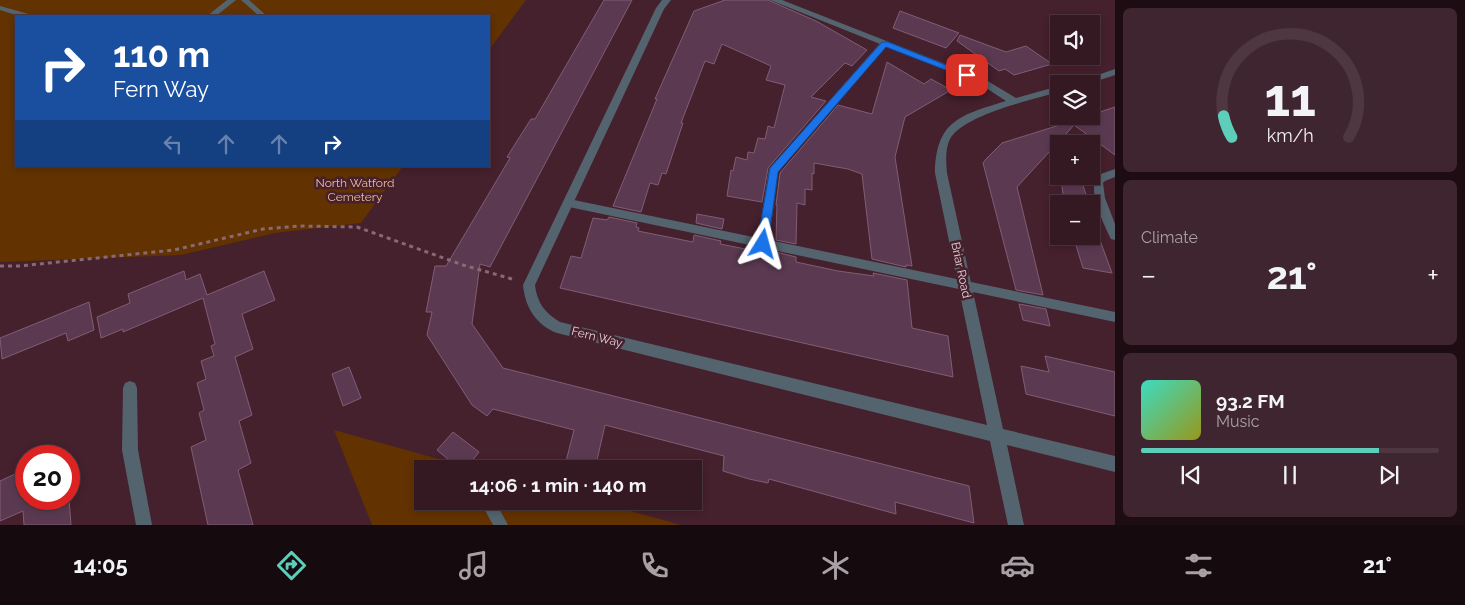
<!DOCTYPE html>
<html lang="en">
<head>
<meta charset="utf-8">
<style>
	:root { --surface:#341822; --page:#3f252f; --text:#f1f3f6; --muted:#a9a0a5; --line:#4e3740; --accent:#5dceb9 }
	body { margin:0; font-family:Raleway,sans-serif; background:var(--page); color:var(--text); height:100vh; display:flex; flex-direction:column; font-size:19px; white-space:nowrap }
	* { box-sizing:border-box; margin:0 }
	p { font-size:16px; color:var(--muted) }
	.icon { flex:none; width:28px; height:28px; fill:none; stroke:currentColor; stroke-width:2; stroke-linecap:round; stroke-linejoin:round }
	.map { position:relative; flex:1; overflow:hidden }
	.details { display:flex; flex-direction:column; gap:8px; padding:8px; background:#1d0d13; width:350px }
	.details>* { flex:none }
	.hud { position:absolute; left:15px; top:15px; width:475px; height:152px; border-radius:0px; box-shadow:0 2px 8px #0003,0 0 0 1px var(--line); background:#1a4fa0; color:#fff; overflow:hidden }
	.tools { position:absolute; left:1050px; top:15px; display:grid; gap:10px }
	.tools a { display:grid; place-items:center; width:50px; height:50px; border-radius:0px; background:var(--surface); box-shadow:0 2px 8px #0003,0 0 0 1px var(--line); font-size:25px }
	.speed { position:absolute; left:15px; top:445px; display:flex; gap:10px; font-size:25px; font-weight:700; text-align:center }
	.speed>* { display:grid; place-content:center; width:65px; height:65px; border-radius:50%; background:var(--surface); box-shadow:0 2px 8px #0003,0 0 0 1px var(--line); line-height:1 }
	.speed .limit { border:8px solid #d22; background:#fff; color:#111 }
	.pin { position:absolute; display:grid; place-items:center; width:42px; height:42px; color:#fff; margin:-21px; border-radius:10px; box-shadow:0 2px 8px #0006 }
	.me { position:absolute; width:55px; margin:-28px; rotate:8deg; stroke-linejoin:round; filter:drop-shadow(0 0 4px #0008) }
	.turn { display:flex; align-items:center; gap:18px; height:105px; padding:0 15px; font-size:22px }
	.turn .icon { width:65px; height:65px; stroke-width:2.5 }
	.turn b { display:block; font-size:35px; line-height:42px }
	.lanes { display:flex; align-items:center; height:48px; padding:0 15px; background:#0003; justify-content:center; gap:25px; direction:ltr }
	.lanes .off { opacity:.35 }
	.big { font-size:38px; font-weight:700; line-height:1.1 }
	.details .tile { flex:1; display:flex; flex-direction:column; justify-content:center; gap:8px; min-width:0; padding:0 18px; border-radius:8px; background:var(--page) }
	.details .dial { align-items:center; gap:0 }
	.dial svg { height:130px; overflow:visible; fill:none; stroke:var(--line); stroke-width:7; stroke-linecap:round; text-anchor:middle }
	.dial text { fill:var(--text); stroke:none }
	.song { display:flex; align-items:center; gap:15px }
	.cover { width:60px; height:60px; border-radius:8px; background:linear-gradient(135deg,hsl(170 70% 55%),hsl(60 70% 35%)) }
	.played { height:5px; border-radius:2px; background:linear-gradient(90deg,var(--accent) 80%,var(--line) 80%) }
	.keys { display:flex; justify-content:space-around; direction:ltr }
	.heat { display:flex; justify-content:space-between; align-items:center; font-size:28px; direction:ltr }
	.trip { position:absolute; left:414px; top:460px; width:288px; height:50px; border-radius:0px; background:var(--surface); box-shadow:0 2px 8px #0003,0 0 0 1px var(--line); font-weight:700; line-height:50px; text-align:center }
	.dock { display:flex; height:80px; justify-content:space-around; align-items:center; background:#150a0e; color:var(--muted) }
	.dock .icon { width:35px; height:35px }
	.dock .on { color:var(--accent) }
	.dock b { font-size:22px; color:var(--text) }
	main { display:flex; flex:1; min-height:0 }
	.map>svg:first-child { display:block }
</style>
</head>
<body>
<main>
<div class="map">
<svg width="1115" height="525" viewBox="0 0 1115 525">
	<rect width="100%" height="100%" fill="#45202d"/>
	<path fill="#623200" d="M0 0H526L489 50V16H16V166H403L361 223 275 233 181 255 0 262Z
		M334 430 475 469H422V501H594L681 525H372Z"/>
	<path fill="#5b3a51" stroke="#815d75" d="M604 0H632L490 267 480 264 472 324 503 368 969 486 974 523 895 502 896 514 769 479 768 483 749 479 723 471 724 456 605 425 595 469H564L574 430 493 409 487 416 472 405 427 335 432 312H426L435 266H446L510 158 507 157 531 119H535Z
		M725 0H768L816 21 867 50 852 66 845 63 811 97 826 101 768 168 762 202 727 196 731 170 733 171 736 157 747 160 748 152 754 153 758 138 765 139 768 126 774 128 785 85 766 80 771 66 722 44 714 64 705 61 681 123H683L666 174 662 173 658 185 650 183 641 212 613 206 657 99H655L694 11Z
		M900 11 959 33 946 48 893 28Z
		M960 35 1006 52 1026 46 1052 64 1014 75 1005 69 999 71 957 41Z
		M887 62 924 84 931 79 951 90 905 117 895 157 912 266 906 265V267L872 259 862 174 848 169 814 163V174L812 173V190L805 189V205L797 203 796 244 776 240 777 205H776L780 173 838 105 872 114Z
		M1115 107V155L1074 125 1066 134 1069 144H1061V139L1017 187 1043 295 1016 290 983 163 986 159 1002 143 1082 118 1091 116V115Z
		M1061 176H1080L1089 204H1069L1066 196 1063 195Z
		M1091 210 1096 224H1094L1112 273 1083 268 1073 236H1091Z
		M697 214 724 219 722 229 696 223Z
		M609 217 637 223 636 227 639 228 638 231 693 242 694 235 721 241 720 244 776 255V252L796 257V262L838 271 874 276 873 273 907 280 912 328 948 336 953 377 560 288 571 256 581 258 593 218 607 220Z
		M184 271 186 280 200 274 207 295 264 271 275 300 242 314 253 349 235 357 252 415 239 421 251 463 238 470 253 525H208L201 493 191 447 206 440 199 413 204 410 197 383 206 379 201 361 214 356 211 346 215 344 203 298 123 332V329L101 338 97 317 130 303 128 294Z
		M89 302 94 330 68 341 66 333 2 359 0 338Z
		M1019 304 1046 309 1050 326 1023 320Z
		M1045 356 1115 372V416L1026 394 1021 366 1049 372Z
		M349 367 361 398 343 406 332 374Z
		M453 432 479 452 468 466 449 460 437 450Z
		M26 469V499H69L71 525H24L23 511 0 521V481Z"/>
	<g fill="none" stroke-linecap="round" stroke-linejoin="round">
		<path stroke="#896973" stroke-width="3" stroke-dasharray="4 4" stroke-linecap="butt" d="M0 266H20L174 250 263 229 300 226 357 227 463 265 512 279"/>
		<path fill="#54646f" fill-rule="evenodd" d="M227 0H236L216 16H207Z
			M241 0H249L267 16H259Z
			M0 6 29 14 30 16H19L0 10Z
			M882 41 889 43 778 172 769 240 1115 312V322L569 207 564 203 569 199 758 238 769 169Z
			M1115 169V177L1105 181 1103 183 1105 198 1115 224V240L1111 239C1104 224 1086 190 1098 175Z
			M480 501H495L508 525H493Z"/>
		<path fill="#54646f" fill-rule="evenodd" d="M662 0H671L664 9 535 285C537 303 545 313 560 322L987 425 935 173C936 120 961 115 1006 101L980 84 770 0H782L986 80 1016 98 1059 86V92C1034 99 963 115 950 139 945 149 946 162 947 173L1003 429 1115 456V472L1007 445 1024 525H1008L990 441 557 333C536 325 525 307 523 285L656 8Z
			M1115 69V75L1088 84H1072Z
			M130 381 135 383 137 388 138 450 152 525H136L122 450 123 388 125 383Z"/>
	</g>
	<path fill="#1a73e8" stroke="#114b97" d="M882 42H888L971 75 970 77H964L886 47 778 172 768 244 763 248 759 247 757 244 770 168Z"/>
	<g text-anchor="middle" stroke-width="5" stroke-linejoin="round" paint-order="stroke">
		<g font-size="12" fill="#eebd97" stroke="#45202d">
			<text x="355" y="187">North Watford<tspan x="355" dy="14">Cemetery</tspan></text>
		</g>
		<g font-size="12" fill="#e5ccd3" stroke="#45202d">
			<text transform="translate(961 270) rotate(78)" y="4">Briar Road</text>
			<text transform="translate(597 337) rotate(14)" y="4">Fern Way</text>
		</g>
	</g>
</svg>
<div class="tools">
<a><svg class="icon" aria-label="sound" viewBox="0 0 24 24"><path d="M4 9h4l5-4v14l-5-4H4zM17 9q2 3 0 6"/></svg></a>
<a><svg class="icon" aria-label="layers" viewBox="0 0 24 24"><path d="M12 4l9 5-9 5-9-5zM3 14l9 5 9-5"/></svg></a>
<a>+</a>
<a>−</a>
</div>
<div class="speed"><div class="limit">20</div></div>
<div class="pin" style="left:967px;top:75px;background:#d93025"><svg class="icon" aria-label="arrive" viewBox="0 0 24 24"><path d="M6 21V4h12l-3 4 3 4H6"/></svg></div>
<svg class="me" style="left:763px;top:244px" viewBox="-20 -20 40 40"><path d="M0-17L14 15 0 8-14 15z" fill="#1a73e8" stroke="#fff" stroke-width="4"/></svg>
<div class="trip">14:06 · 1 min · 140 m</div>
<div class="hud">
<div class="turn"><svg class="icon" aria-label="right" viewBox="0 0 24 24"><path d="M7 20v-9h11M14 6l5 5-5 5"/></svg><div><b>110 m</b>Fern Way</div></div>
<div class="lanes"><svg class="icon off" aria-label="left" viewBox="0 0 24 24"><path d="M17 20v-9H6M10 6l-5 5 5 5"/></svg><svg class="icon off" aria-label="ahead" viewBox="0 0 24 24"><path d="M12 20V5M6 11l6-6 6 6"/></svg><svg class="icon off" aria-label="ahead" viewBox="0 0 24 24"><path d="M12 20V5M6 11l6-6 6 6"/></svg><svg class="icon" aria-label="right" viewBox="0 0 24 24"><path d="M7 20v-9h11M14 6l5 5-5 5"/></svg></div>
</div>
</div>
<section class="details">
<div class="tile dial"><svg viewBox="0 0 100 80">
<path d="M14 69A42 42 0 1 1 86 69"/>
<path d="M14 69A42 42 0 0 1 9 56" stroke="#5dceb9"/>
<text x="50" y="56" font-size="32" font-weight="700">11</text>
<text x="50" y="72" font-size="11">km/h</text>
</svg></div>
<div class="tile"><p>Climate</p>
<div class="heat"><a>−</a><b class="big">21°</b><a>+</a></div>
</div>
<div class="tile">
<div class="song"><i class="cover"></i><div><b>93.2 FM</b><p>Music</p></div></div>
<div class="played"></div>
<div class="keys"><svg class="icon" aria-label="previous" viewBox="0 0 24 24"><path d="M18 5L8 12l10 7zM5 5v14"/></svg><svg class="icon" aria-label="pause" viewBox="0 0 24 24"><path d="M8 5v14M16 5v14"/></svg><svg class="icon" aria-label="next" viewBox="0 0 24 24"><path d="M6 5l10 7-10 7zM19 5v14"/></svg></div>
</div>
</section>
</main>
<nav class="dock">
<b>14:05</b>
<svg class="icon on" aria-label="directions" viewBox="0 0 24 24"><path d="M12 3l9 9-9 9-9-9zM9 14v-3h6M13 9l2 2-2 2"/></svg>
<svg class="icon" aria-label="music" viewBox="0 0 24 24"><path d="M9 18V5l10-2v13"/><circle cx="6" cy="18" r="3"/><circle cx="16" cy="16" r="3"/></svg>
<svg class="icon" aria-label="phone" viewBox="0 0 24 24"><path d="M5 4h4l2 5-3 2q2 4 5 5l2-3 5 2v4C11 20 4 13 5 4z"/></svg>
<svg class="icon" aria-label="climate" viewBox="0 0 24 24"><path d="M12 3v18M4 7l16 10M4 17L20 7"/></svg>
<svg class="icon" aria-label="car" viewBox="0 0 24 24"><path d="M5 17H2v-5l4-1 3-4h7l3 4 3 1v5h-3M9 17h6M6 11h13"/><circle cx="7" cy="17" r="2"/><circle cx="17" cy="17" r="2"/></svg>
<svg class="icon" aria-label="filters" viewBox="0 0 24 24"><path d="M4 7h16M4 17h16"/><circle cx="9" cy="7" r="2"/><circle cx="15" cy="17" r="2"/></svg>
<b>21°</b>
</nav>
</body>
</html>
